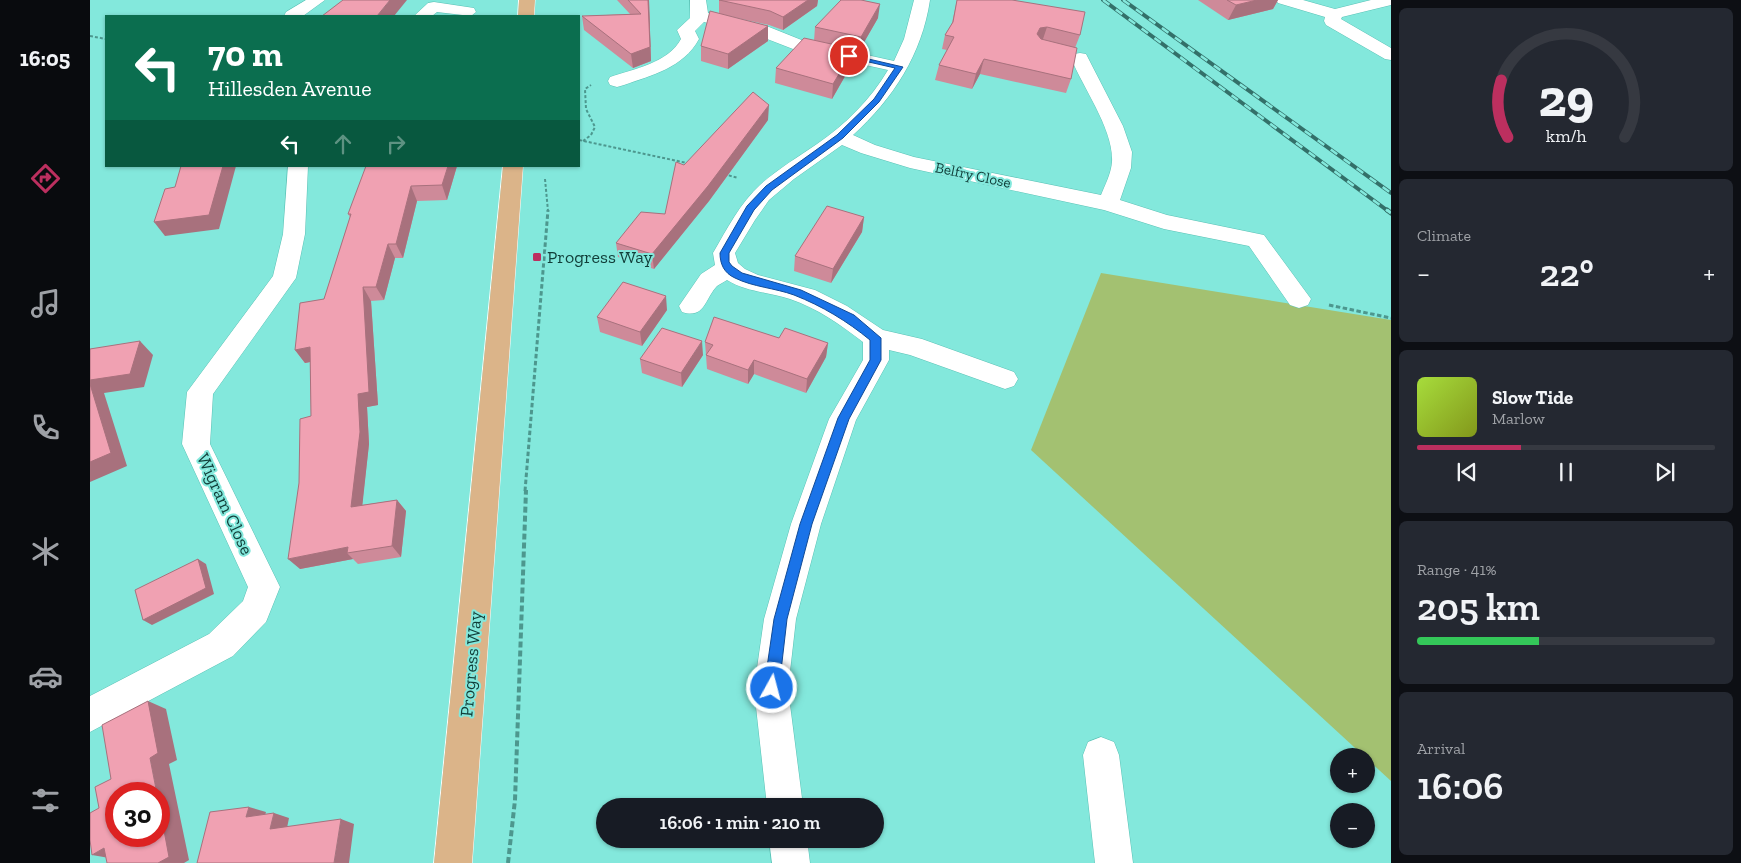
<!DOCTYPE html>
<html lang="en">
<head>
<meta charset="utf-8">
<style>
	:root { --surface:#171b24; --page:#242831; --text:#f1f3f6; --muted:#9ea1a6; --line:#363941; --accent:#bc2f5f }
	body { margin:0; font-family:"Zilla Slab",serif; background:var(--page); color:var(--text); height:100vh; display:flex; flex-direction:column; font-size:19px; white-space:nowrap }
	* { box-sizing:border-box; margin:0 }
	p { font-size:16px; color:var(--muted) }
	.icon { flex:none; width:28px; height:28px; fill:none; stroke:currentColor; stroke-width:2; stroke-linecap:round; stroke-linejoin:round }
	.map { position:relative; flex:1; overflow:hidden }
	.panel { display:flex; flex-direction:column; gap:8px; padding:8px; background:#0d0f14; width:350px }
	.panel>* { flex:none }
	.guide { position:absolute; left:15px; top:15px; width:475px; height:152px; border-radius:0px; box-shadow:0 1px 4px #0004; background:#0b6e4f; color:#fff; overflow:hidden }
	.controls { position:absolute; left:1240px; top:748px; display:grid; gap:10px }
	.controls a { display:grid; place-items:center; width:45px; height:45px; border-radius:50%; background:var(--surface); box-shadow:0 1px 4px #0004; font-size:25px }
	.speed { position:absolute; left:15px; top:782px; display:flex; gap:10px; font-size:25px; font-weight:700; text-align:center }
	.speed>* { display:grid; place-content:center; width:65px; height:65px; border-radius:50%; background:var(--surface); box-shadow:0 1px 4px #0004; line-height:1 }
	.speed .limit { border:8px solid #d22; background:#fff; color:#111 }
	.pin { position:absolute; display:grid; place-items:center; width:42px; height:42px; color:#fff; margin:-21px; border:2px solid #fff; border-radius:50%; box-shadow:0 1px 5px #0007 }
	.me { position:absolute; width:55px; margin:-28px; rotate:7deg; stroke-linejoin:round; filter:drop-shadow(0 0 4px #0008) }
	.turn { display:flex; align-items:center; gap:18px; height:105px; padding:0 20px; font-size:22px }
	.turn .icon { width:65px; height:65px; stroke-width:2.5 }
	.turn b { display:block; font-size:35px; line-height:42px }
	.lanes { display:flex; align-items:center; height:48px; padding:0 20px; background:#0003; justify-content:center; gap:25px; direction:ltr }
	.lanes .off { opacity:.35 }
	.big { font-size:38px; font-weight:600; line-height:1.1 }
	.panel .card { flex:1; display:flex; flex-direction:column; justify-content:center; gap:8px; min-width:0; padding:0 18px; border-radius:8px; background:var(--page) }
	.panel .dial { align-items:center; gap:0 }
	.dial svg { height:130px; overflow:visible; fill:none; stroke:var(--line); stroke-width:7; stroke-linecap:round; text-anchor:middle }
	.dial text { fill:var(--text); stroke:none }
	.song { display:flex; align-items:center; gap:15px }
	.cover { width:60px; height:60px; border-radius:8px; background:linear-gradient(135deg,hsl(80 70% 55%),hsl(70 70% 35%)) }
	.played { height:5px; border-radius:2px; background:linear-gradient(90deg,var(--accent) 35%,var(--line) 35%) }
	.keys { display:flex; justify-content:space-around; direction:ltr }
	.heat { display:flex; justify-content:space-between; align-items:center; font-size:28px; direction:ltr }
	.charge { height:8px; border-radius:4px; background:linear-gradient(90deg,#34c759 41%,var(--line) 0) }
	.trip { position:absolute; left:506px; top:798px; width:288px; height:50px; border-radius:25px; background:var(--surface); box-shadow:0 1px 4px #0004; font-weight:600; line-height:50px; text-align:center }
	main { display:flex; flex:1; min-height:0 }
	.tab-bar { display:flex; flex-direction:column; width:90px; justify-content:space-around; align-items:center; background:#090b0e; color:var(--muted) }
	.tab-bar .icon { width:35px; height:35px }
	.tab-bar .on { color:var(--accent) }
	.tab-bar b { font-size:22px; color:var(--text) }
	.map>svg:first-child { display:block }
</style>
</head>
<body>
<main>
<nav class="tab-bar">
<b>16:05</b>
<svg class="icon on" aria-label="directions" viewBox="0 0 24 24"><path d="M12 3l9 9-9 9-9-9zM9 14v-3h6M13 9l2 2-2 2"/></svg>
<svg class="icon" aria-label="music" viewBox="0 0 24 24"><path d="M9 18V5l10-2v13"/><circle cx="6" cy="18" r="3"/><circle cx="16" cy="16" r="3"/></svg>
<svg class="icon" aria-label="phone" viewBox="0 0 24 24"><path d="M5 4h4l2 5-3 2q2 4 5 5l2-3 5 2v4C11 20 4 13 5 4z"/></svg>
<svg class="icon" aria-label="climate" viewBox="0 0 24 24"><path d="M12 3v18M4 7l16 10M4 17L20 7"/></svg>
<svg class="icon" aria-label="car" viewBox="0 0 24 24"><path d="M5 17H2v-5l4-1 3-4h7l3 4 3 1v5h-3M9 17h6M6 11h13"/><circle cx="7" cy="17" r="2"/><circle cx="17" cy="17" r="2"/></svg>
<svg class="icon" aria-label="filters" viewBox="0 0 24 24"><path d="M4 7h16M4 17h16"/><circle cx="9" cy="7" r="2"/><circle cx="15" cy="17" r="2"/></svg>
</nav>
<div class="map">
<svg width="1301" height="863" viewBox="0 0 1301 863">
	<rect width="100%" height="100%" fill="#83e8dc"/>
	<path fill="#a3c171" d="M1011 273 1301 320V781L941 450Z"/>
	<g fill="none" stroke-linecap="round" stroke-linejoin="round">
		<g stroke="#5ac1b5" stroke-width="1">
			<path id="minor" d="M216 0H235L213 16H194L196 12Z
				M600 0H616L618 13 679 27 714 41 804 61 814 39 824 0H840C832 54 803 99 763 135L785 145 824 157 1011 195C1015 185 1021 174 1022 162 1024 130 993 88 981 58L984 54 990 53 996 54 1033 126 1042 152 1041 168 1030 200 1077 215 1174 235 1221 299 1218 305 1209 308 1200 305 1159 246 1074 229 1014 210 820 168 771 153 752 145 704 179 679 200 665 220 645 253 648 263 655 269 668 275 725 290 757 306 793 330 832 339 924 372 928 379 924 386 915 389 820 355 799 350V360L766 420 731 524 706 619 698 689 713 806H677L664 689 674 619 701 524 739 419 773 360V342C751 325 727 308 700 299 679 292 656 292 637 280 634 282 630 284 627 286 614 300 615 319 592 312L589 306 611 274 625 265 623 253C637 229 650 203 671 184 688 169 708 157 727 144 755 125 781 99 798 70L703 49 667 35 614 22 605 31 609 39C593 68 562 75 534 85L527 87 520 85 518 81 520 77C544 69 578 63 591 39L587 30 600 18Z
				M1186 0H1213L1245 9 1281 0H1301V5L1252 17 1251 19 1301 48V60L1295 59 1236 25 1234 21 1235 17 1188 3Z
				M344 2 384 8 386 12 381 16 347 12 342 16H324L338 3Z
				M198 166H218L215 234 206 278 123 394 120 444 190 587 176 622 143 656 0 732V696L119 634 153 601 158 587 92 444 97 392 183 276 193 234Z
				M1011 737 1024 742 1029 755 1043 863H1005L993 755 998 742Z
				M679 839H717L720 863H682Z"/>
		</g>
		<g stroke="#fff" stroke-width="1">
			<path id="major" d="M429 0H445L444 16H428Z
				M413 166H433L382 863H344Z"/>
		</g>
		<path stroke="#4d978e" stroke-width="2" stroke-dasharray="3 2" stroke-linecap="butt" d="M0 36 16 39
			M489 140 597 163
			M493 141 501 135 505 127 496 109 495 89 501 85
			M634 174 648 178
			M455 179 458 211"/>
		<path stroke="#4d978e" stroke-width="3" stroke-dasharray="4.5 2.5" stroke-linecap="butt" d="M1239 305 1301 318
			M435 491 458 210"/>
		<path stroke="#4d978e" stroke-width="4" stroke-dasharray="6 3" stroke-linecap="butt" d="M418 863 425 800 436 490"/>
		<use href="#minor" fill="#fff" fill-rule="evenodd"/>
		<use href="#major" fill="#dbb489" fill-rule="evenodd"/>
		<g stroke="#337069" stroke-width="4">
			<path id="rail-far1" d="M1013 0 1298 211
				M1033 0 1301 193"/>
		</g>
		<g stroke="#337069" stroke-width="5">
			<path id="rail" d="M1297 210 1301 213"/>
		</g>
		<use href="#rail-far1" stroke="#83e8dc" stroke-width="2.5" stroke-dasharray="8" stroke-linecap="butt"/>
		<use href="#rail" stroke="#83e8dc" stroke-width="3" stroke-dasharray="10" stroke-linecap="butt"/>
	</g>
	<path fill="#ce8a99" d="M527 0H559L561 61 543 68 494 30 492 16 540 14Z
		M629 0H728L727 6 693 30 679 25 634 15 678 26V41L638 69 611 61V46L629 13Z
		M867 0 990 35 985 48 981 79 976 93 890 74 882 89 845 80 849 65 857 50 852 49 855 35 862 23Z
		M1108 0H1188L1183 9 1138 20Z
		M788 18 769 51 764 50 762 64 742 99 685 83 686 68 724 41 725 27Z
		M678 120 619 201 564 269 528 257 526 243 575 214 594 165Z
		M367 166 357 200 327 201 313 258H305L294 300 281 301 288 405 277 407 279 444 272 505 307 500 316 511 311 557 268 564 263 559 210 569 221 416 220 362 215 363 205 350 234 299 260 217 258 214Z
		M774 217 772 232 741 283 704 271 705 256Z
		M577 310 552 346 510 332 507 317Z
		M689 338 738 343 736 357 716 393 664 374 658 384 617 369 615 342Z
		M613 355 592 387 552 373 550 359Z"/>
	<path fill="#a8717d" d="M300 0H317L304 16H287Z
		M558 0H559L561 61 543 68 541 54Z
		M718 0H728L727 6 693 30V17Z
		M1167 0H1188L1183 9 1138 20 1146 5Z
		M790 4 788 18 769 51 771 37Z
		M678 26V41L638 69V54Z
		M957 27 952 42 947 34 950 28Z
		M764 49 762 64 742 99 743 84Z
		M894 59 890 74 882 89 886 74Z
		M679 105 678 120 619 201 564 269 562 254Z
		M133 166H146L129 229 75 236 64 222Z
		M358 166H367L357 200 352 185Z
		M321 186 327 201 313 258 306 244Z
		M774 217 772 232 741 283 743 269Z
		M298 244 305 258 294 300 286 287Z
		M273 287 281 301 288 405 277 407 279 444 271 518 261 507 268 394Z
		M576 296 577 310 552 346 550 332Z
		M50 341 63 355 54 387 14 393 37 466 0 482V380Z
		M612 341 613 355 592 387 591 373Z
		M738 343 736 357 716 393 717 379Z
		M220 347 230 360 215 363 205 350Z
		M664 360V374L658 384V370Z
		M307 500 316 511 311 557 302 546Z
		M258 547 257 553 263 559 210 569 198 559Z
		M108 559 116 564 124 594 62 625 53 620Z
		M58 701 76 709 87 760 79 764 99 860 94 863H68L69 794H67L60 758Z
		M159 807 176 812 173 822 156 817Z
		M184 813 199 818 196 833 180 829Z
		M251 819 264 824 259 863H244Z
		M14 848 25 859 2 855Z"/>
	<path fill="#f0a1b2" stroke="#a8717d" d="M253 0H300L287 16H232Z
		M538 0H558L560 47 541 54 492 16 551 14Z
		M629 0H718L693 17 680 11Z
		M751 0H771L790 4 771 37 725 27Z
		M867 0H922L995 12 990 35 957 27 950 28 947 34 951 39 987 48 981 79 894 59 886 74 849 65 864 37 855 35 863 22Z
		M1137 0H1167L1146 5Z
		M620 11 678 26 638 54 611 46Z
		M714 38 764 49 743 84 686 68Z
		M663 92 679 105 618 186 562 254 526 243 551 212 575 214 586 162 594 165Z
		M91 166H133L119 215 64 222 75 189 85 187Z
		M276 166H358L352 185 321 186 306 244H298L286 287H273L279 392 268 394 270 432 261 507 307 500 302 546 257 553 258 547 198 559 209 483 210 419 221 416 220 347 205 350 210 303 234 299 261 214H258Z
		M737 206 774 217 743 269 705 256Z
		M533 282 576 296 550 332 507 317Z
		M624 317 689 338 695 328 738 343 717 379 664 360 658 370 616 355 623 345 615 342Z
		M572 328 612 341 591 373 550 359Z
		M50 341 40 374 0 380V349Z
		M0 384 21 453 0 462Z
		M108 559 116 588 53 620 45 590Z
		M58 701 68 753 60 758 67 794H26V836H69V804L79 857 68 863H17L14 848 2 855 0 840V813L9 808 5 787 21 779 12 725Z
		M159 807 156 817 184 813 180 829 251 819 244 863H107L120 812Z"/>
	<path fill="#1a73e8" stroke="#114b97" d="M757 54 813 67 789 102 753 138 682 190 664 210 639 253V262L642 266 652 273 711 290 764 315 791 338V360L759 419 722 524 697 619 689 688 686 693 682 696 677 693 674 688 684 619 710 524 748 418 780 360V340C757 321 732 306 704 295 685 288 663 287 645 278 634 273 630 264 630 253L657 206 676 186 747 135 784 99 805 68 757 57Z"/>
	<rect fill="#bc2f5f" stroke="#83e8dc" stroke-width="2" x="442" y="252" width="10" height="10" rx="2.5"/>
	<g text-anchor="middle" stroke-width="4" stroke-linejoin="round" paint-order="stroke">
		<g font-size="15" fill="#113e39" stroke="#83e8dc">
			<text transform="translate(883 175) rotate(12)" y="5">Belfry Close</text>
		</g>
		<g font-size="18" fill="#113e39" stroke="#83e8dc" text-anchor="start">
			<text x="457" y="263">Progress Way</text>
		</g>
		<g font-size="18" fill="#113e39" stroke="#83e8dc">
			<text transform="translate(135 504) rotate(65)" y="6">Wigram Close</text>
			<text transform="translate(381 664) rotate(-85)" y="6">Progress Way</text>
		</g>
	</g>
</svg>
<div class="controls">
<a>+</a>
<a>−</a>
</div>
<div class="speed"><div class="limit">30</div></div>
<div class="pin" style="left:759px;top:56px;background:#d93025"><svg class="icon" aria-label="arrive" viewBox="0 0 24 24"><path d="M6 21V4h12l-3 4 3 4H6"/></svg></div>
<svg class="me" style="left:682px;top:688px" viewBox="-20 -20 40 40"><circle r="17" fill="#1a73e8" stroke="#fff" stroke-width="3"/><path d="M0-11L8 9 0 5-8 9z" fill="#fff"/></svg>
<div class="trip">16:06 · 1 min · 210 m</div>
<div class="guide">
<div class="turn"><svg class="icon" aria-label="left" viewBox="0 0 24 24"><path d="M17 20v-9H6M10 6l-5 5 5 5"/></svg><div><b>70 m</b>Hillesden Avenue</div></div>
<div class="lanes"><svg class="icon" aria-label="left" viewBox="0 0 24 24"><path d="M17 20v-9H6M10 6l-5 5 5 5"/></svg><svg class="icon off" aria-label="ahead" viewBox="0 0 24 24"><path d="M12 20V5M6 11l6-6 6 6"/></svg><svg class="icon off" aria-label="right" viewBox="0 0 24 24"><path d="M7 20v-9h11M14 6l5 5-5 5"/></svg></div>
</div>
</div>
<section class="panel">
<div class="card dial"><svg viewBox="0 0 100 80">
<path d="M14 69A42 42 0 1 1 86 69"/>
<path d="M14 69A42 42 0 0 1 10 34" stroke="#bc2f5f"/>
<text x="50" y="56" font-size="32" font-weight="700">29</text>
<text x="50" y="72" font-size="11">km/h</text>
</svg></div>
<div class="card"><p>Climate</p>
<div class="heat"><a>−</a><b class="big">22°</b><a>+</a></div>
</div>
<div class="card">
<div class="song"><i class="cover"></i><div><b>Slow Tide</b><p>Marlow</p></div></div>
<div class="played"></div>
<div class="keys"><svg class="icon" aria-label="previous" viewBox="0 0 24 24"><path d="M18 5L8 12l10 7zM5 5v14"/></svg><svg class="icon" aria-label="pause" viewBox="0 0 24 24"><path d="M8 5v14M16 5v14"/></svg><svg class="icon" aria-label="next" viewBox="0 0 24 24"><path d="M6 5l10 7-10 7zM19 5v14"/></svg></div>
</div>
<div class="card"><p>Range · 41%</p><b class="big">205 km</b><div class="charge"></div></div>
<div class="card"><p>Arrival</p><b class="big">16:06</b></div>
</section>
</main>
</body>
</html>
